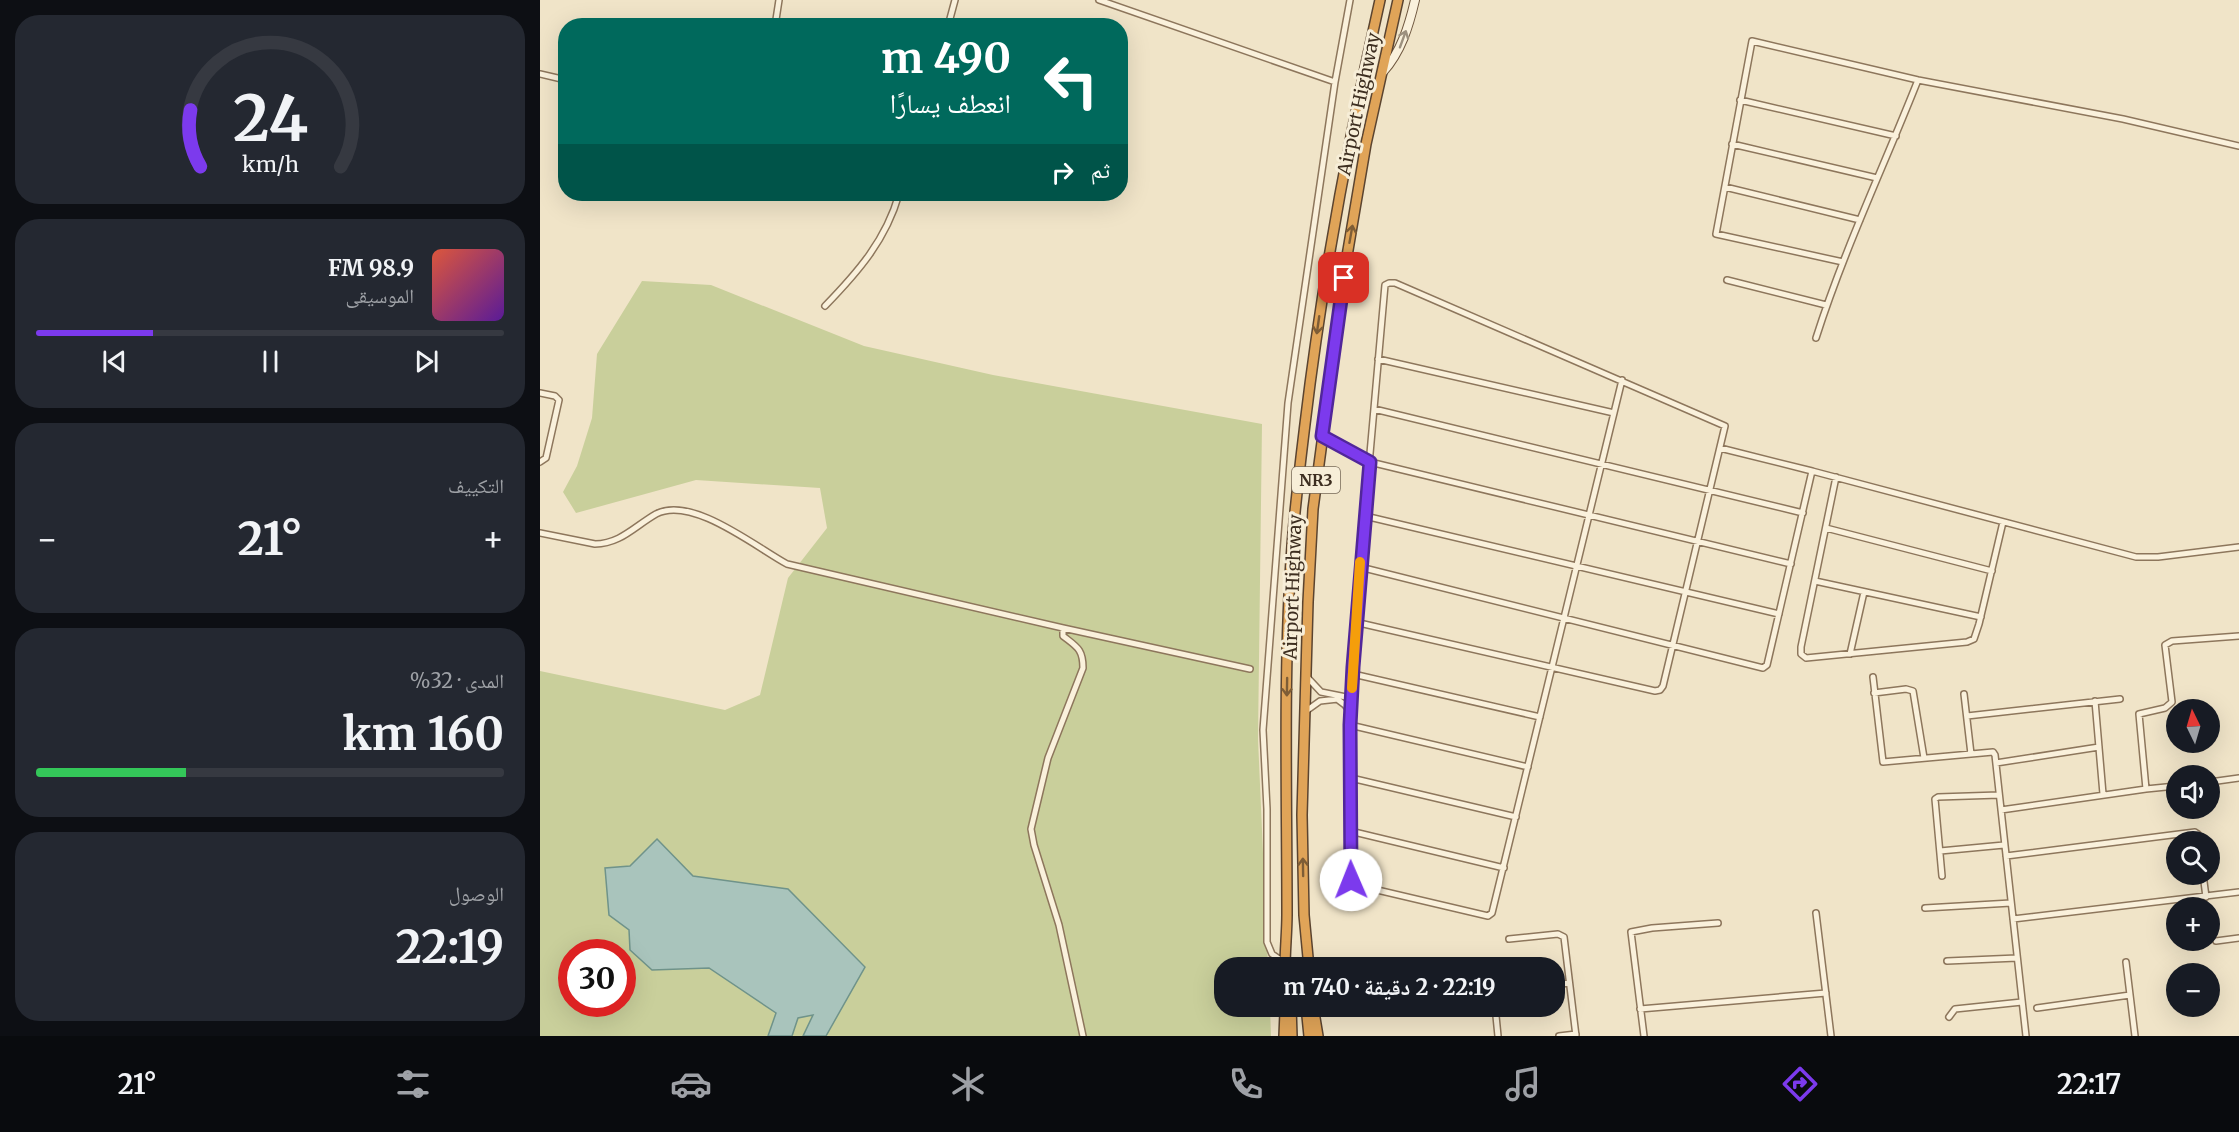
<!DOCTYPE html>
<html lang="ar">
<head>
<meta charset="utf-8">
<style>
	:root { --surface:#171b24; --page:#242831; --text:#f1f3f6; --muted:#9ea1a6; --line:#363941; --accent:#7c3aed }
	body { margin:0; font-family:Merriweather,"Noto Naskh Arabic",serif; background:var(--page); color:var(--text); direction:rtl; height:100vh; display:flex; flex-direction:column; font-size:22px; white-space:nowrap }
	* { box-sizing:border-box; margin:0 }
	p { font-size:20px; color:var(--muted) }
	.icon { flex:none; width:33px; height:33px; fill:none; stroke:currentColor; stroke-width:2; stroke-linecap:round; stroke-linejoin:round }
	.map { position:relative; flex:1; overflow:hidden; direction:ltr }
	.side { display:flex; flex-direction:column; gap:15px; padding:15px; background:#0d0f14; width:540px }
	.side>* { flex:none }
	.banner { position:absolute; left:18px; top:18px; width:570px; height:183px; border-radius:24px; box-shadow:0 6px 24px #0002; direction:rtl; background:#00695c; color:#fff; overflow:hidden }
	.needle { width:39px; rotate:355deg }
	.buttons { position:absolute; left:1626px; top:699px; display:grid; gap:12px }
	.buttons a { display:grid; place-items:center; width:54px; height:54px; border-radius:50%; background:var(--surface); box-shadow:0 6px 24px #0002; font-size:30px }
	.speed { position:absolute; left:18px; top:939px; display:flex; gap:12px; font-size:30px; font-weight:700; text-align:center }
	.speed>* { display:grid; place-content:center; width:78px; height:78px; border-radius:50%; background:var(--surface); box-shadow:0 6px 24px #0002; line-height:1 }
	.speed .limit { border:9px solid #d22; background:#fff; color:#111 }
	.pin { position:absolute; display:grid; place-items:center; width:51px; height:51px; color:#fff; margin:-26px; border-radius:12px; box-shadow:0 3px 9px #0006 }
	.me { position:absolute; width:66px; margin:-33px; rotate:359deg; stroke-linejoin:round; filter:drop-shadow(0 0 4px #0008) }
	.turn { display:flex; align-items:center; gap:21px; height:126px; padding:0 18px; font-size:27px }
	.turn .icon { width:78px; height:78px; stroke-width:2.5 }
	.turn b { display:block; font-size:42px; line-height:51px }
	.then { display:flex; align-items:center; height:57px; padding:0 18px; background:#0003; gap:12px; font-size:22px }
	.big { font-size:45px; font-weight:700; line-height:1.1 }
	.side .card { flex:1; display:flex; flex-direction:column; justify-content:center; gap:9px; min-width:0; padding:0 21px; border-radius:24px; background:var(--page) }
	.side .dial { align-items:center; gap:0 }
	.dial svg { height:156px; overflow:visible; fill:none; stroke:var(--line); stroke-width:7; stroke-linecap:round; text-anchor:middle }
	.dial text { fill:var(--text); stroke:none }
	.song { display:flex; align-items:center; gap:18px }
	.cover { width:72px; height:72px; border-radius:9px; background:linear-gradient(135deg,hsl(10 70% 55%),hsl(270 70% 35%)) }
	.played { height:6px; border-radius:3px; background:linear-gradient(90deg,var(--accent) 25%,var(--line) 25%) }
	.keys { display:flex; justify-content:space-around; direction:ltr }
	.heat { display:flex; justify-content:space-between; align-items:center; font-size:33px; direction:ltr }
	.charge { height:9px; border-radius:4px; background:linear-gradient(90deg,#34c759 32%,var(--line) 0) }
	.trip { position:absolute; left:674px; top:957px; width:351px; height:60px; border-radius:24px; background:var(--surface); box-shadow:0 6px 24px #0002; font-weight:700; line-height:60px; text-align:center; direction:rtl }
	.tabs { display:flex; height:96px; justify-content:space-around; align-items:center; background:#090b0e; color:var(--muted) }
	.tabs .icon { width:42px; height:42px }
	.tabs .on { color:var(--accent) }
	.tabs b { font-size:27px; color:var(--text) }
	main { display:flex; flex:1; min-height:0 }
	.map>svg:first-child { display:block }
</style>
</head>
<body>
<main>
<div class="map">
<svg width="1699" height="1036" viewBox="0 0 1699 1036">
	<rect width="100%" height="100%" fill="#f0e4c8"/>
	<path fill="#c9cf9b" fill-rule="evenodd" d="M102 281 171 285 324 346 453 375 722 424 718 739 728 967 684 968V1006L730 1007 731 1036H0V671L185 710 220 695 248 578 287 528 280 488 156 480 36 513 23 492 37 466 52 418 57 354ZM32 952H82V1004H32Z"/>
	<path fill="#a9c4bc" stroke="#6f938a" stroke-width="1.5" d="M117 839 153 876 248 889 325 967 286 1036H263L273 1015 258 1018 252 1036H228L236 1013 169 968 112 970 90 950 89 930 69 915 65 868 90 866Z"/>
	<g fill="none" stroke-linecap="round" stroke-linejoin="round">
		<g stroke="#8d765c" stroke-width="8">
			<path id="street" d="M559 0 795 82
				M235 26 239 0
				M408 26 415 0
				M0 74 26 80
				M1200 100 1356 136
				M1192 144 1337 178
				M1185 187 1320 220
				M1303 262 1176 234 1212 41 1378 80 1583 119 1699 146
				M1187 280 1286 305
				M285 306C318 272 346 240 359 194
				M1276 338C1304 250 1344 166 1378 80
				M838 359 1074 413
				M0 393 15 396 19 400 6 458 0 462
				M834 409 1263 513
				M782 437 830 462 1251 564
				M1272 471 1596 557H1618L1699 547
				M1296 477 1261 647V654L1266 658 1427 642 1434 639 1439 624 1463 522
				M825 516 1239 614
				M1286 528 1452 571
				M0 533 55 544C80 544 95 526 116 514 152 495 217 548 247 564L523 628 710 669
				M820 567 1223 668 1227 665 1272 471 1180 448
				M1275 581 1441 617
				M815 622 1115 691 1120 690 1123 686 1185 426 855 283H849L845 285 815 622 810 725 811 880 816 885 948 916 952 913 1082 380
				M523 628V636C537 647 543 649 543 668L508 758 491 829 494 845 519 925 543 1036
				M1310 654 1324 592
				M813 674 1000 717
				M767 677 781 692 811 698
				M1333 677 1343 762 1453 752 1455 755 1486 1036
				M1334 693 1366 689 1373 691 1384 758
				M1424 694 1431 754
				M797 699 805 705 811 713
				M1555 701 1563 794
				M766 711 780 701 798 699
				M1427 716 1580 699
				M810 725 988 767
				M1456 763 1559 747
				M811 778 976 817
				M1670 782 1699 778
				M1606 789 1636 786
				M1461 810 1606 789 1599 714 1625 708 1632 702 1625 645 1632 641 1699 636
				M810 831 964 868
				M1400 851 1464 845
				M1466 856 1655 832 1658 834 1660 842
				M1663 874 1666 897
				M1402 876 1395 799 1398 797 1459 795
				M1385 908 1471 903
				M1276 913 1291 1036
				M1473 919 1699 892
				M969 939 1018 934 1024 937 1036 1036
				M1676 941 1699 938
				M1407 961 1477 958
				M1586 962 1595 1036
				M745 963 732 954 727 942V809L723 730 748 403 795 82 810 0
				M1014 985 1029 983
				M955 1006 958 1036
				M1497 1008 1590 995
				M1100 1009 1286 993
				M1409 1017 1415 1009 1482 1002
				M1019 1036 1036 1034
				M1104 1036 1091 932 1112 928 1178 923"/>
		</g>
		<g stroke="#6f573f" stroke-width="10">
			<path id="secondary" d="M843 72C861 52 869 26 875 0"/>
		</g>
		<g stroke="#5b4430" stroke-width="12">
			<path id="highway" d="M745 968C745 950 747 932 747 914 747 791 743 668 752 546 755 505 760 465 765 424 782 281 808 141 840 0
				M769 968 764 915 762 815 768 602 773 509 807 256 826 144 858 0
				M751 1006 752 1036
				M766 1006 769 1036
				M773 1006 778 1036
				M744 1036 745 1012"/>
		</g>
		<use href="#street" stroke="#faf1dc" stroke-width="5"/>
		<use href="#secondary" stroke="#faf1dc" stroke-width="8"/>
		<use href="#highway" stroke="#e0a458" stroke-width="9"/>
	</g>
	<defs><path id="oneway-shaft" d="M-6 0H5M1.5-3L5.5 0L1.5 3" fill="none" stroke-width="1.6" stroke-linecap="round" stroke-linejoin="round" transform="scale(1.5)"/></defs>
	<use stroke="#9c907e" href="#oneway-shaft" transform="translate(863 39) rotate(-70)"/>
	<g stroke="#7e5d36">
		<use href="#oneway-shaft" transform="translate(811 234) rotate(-80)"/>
		<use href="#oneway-shaft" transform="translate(778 325) rotate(98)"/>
		<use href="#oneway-shaft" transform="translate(747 687) rotate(91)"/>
		<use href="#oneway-shaft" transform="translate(763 867) rotate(-91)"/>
	</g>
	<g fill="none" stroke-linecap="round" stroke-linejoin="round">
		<g stroke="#51269a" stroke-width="15">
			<path id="route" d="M804 278 782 436 830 462 813 667 810 725 811 880"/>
		</g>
		<use href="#route" stroke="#7c3aed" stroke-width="10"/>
		<path stroke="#f59e0b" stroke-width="10" d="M812 688 820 562"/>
	</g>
	<g text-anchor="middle" stroke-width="6" stroke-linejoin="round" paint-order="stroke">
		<rect fill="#f7eed8" stroke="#756857" stroke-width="1.5" x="752" y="467" width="48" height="26" rx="4.5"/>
		<g font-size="16" font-weight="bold" fill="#3d2e20">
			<text x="776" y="486">NR3</text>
		</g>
		<g font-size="18" fill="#3d2e20" stroke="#f7eed8">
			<text transform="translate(819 104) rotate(-78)" y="6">Airport Highway</text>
			<text transform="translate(753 587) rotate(-88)" y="6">Airport Highway</text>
		</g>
	</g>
</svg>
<div class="buttons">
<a><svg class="needle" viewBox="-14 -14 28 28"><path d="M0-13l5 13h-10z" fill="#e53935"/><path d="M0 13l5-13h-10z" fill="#9ea1a6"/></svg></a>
<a><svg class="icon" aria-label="sound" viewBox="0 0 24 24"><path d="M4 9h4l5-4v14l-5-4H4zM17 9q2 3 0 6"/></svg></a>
<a><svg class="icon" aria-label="search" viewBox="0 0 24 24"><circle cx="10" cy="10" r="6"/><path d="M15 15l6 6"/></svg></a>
<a>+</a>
<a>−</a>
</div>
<div class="speed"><div class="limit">30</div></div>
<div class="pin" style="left:804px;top:278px;background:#d93025"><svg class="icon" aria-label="arrive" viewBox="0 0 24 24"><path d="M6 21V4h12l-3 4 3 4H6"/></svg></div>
<svg class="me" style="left:811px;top:880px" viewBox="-20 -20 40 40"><circle r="19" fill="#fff"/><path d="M0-13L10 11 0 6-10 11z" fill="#7c3aed"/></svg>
<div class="trip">22:19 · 2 دقيقة · 740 m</div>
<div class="banner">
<div class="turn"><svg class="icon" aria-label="left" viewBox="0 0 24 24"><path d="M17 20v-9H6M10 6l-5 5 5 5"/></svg><div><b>490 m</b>انعطف يسارًا</div></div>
<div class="then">ثم<svg class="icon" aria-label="right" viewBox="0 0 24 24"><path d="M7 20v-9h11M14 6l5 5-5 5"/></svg></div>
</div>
</div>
<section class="side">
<div class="card dial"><svg viewBox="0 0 100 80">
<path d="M14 69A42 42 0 1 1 86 69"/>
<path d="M14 69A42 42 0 0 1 9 40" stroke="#7c3aed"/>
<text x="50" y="56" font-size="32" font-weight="700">24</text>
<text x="50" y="72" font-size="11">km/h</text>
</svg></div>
<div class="card">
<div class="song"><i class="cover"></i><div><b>98.9 FM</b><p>الموسيقى</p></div></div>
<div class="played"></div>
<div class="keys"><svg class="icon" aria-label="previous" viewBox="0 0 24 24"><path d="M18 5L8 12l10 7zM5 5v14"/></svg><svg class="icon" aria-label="pause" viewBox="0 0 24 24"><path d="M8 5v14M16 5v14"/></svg><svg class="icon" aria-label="next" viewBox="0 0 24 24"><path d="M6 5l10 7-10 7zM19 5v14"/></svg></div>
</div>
<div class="card"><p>التكييف</p>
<div class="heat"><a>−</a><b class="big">21°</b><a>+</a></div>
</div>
<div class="card"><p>المدى · 32%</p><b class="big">160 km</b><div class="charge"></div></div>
<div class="card"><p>الوصول</p><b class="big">22:19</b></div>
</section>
</main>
<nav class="tabs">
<b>22:17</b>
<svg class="icon on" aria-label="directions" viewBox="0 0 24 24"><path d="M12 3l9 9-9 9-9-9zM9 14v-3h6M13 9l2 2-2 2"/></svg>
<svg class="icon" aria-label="music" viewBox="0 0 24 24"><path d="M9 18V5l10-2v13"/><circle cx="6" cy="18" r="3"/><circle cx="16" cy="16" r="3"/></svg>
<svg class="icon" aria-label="phone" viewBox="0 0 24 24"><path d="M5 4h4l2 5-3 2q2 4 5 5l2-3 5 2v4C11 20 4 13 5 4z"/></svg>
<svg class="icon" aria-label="climate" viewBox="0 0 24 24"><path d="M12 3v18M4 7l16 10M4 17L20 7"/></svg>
<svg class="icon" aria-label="car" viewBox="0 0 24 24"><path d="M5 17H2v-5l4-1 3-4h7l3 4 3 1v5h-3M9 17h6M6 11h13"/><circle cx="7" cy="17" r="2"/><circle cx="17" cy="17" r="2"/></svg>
<svg class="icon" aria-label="filters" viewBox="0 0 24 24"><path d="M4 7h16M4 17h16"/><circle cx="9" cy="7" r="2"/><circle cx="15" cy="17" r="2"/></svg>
<b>21°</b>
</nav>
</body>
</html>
